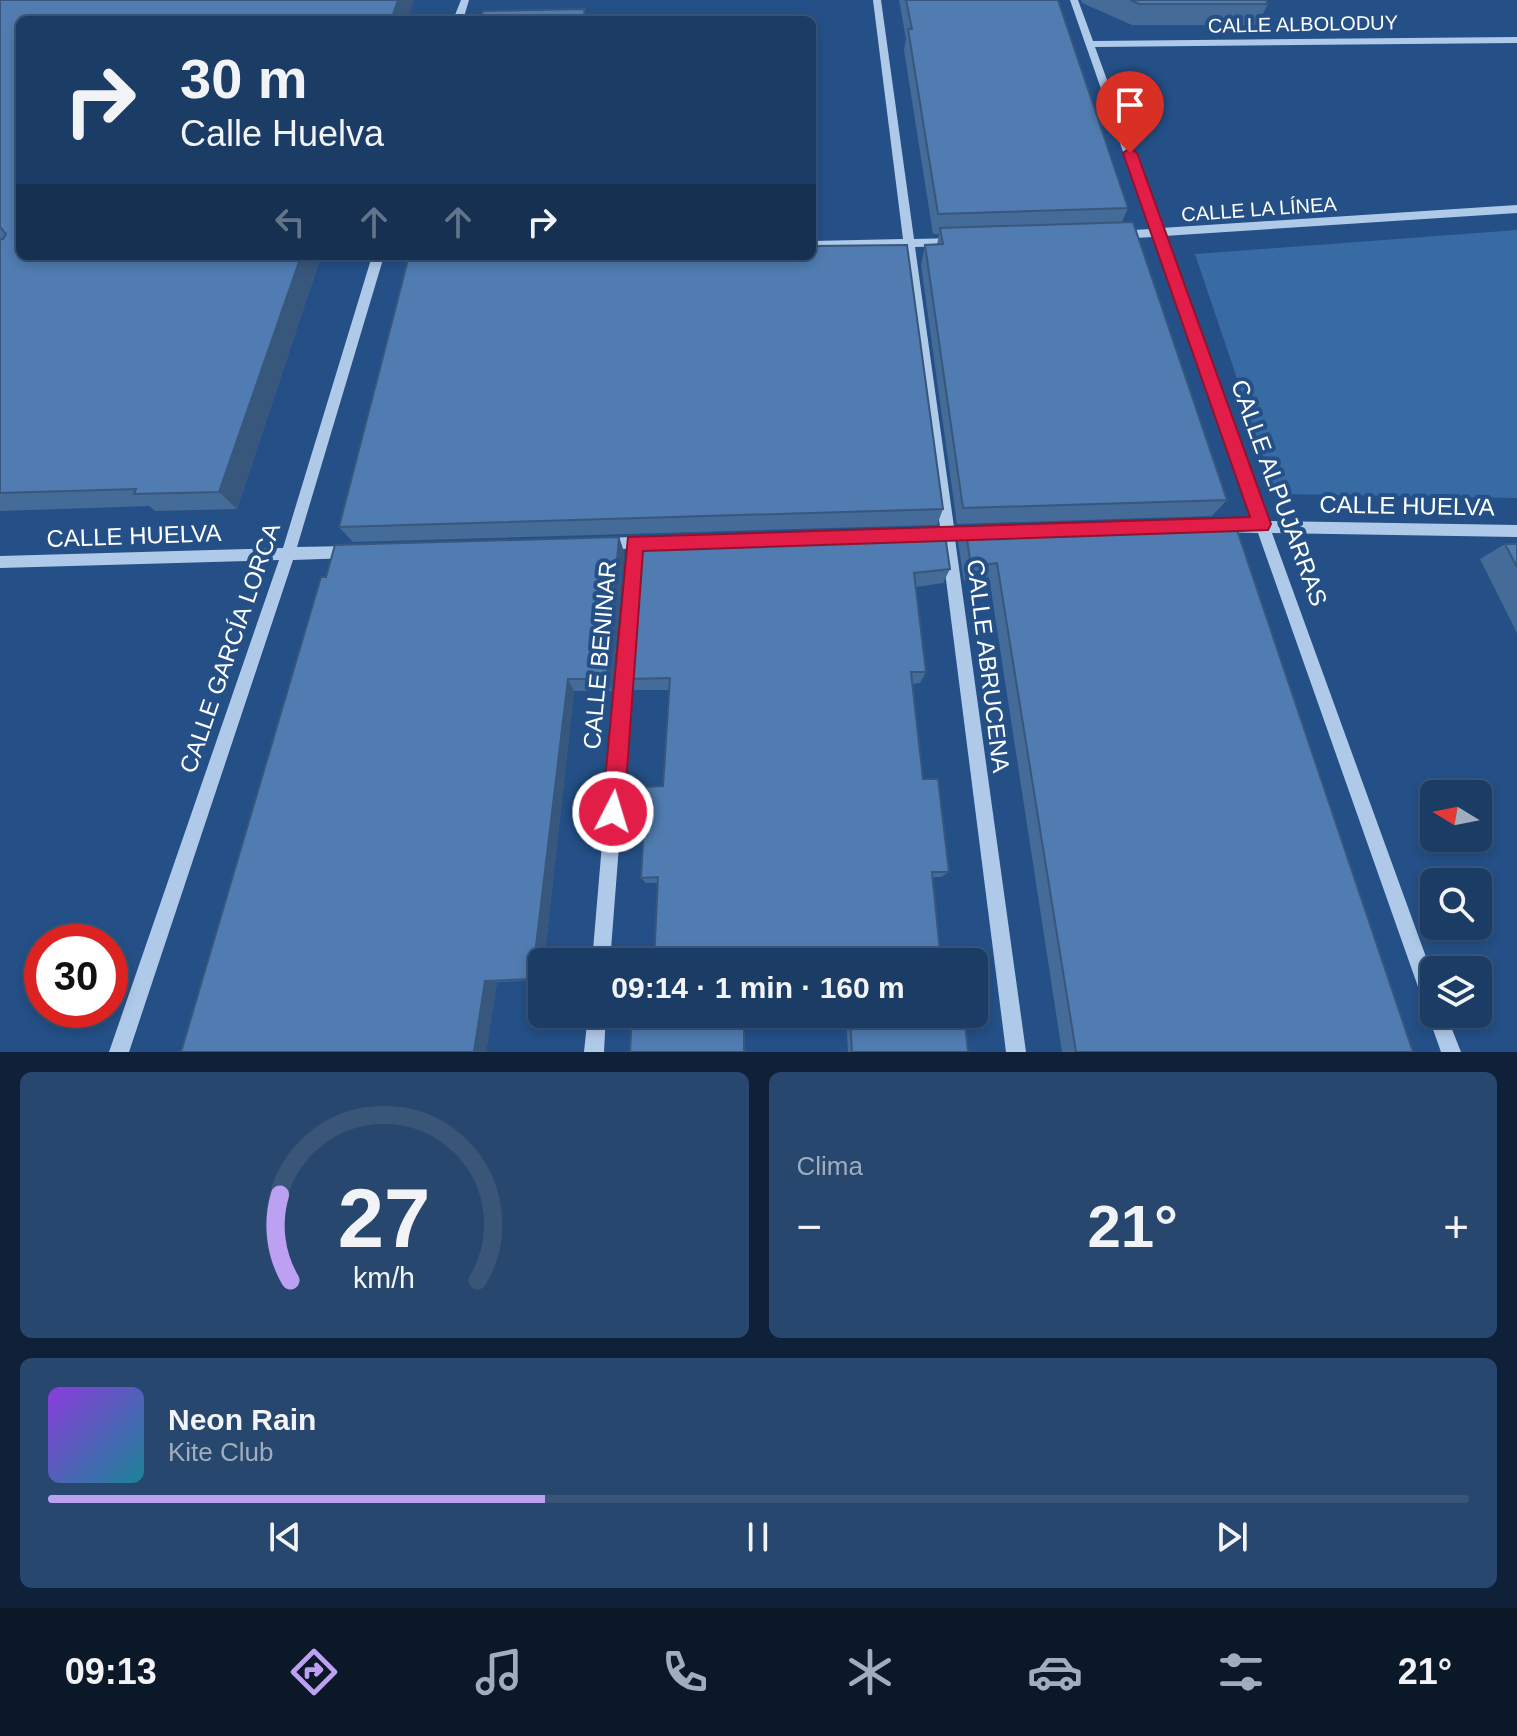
<!DOCTYPE html>
<html lang="es">
<head>
<meta charset="utf-8">
<style>
	:root { --surface:#1b3c65; --page:#28476e; --text:#f1f3f6; --muted:#a0adbf; --line:#395679; --accent:#bca0f2 }
	body { margin:0; font-family:Arial,sans-serif; background:var(--page); color:var(--text); height:100vh; display:flex; flex-direction:column; font-size:30px; white-space:nowrap }
	* { box-sizing:border-box; margin:0 }
	p { font-size:26px; color:var(--muted) }
	.icon { flex:none; width:44px; height:44px; fill:none; stroke:currentColor; stroke-width:2; stroke-linecap:round; stroke-linejoin:round }
	.map { position:relative; height:1052px; overflow:hidden }
	.sheet { display:flex; flex-direction:column; gap:20px; padding:20px; background:#0f2138; flex:1 }
	.sheet>* { flex:none }
	.top-card { position:absolute; left:16px; top:16px; width:800px; height:244px; border-radius:12px; box-shadow:0 4px 12px #0003,0 0 0 2px var(--line); background:#1b3c65; color:var(--text); overflow:hidden }
	.needle { width:52px; rotate:280deg }
	.controls { position:absolute; left:1420px; top:780px; display:grid; gap:16px }
	.controls a { display:grid; place-items:center; width:72px; height:72px; border-radius:12px; background:var(--surface); box-shadow:0 4px 12px #0003,0 0 0 2px var(--line); font-size:40px }
	.speed { position:absolute; left:24px; top:924px; display:flex; gap:16px; font-size:40px; font-weight:700; text-align:center }
	.speed>* { display:grid; place-content:center; width:104px; height:104px; border-radius:50%; background:var(--surface); box-shadow:0 4px 12px #0003,0 0 0 2px var(--line); line-height:1 }
	.speed .limit { border:12px solid #d22; background:#fff; color:#111 }
	.pin { position:absolute; display:grid; place-items:center; width:68px; height:68px; color:#fff; margin:-82px -34px; border-radius:50% 50% 50% 0; rotate:-45deg; box-shadow:0 0 8px #0007 }
	.pin .icon { rotate:45deg }
	.me { position:absolute; width:88px; margin:-44px; rotate:5deg; stroke-linejoin:round; filter:drop-shadow(0 0 6px #0008) }
	.turn { display:flex; align-items:center; gap:28px; height:168px; padding:0 32px; font-size:36px }
	.turn .icon { width:104px; height:104px; stroke-width:2.5 }
	.turn b { display:block; font-size:56px; line-height:68px }
	.lanes { display:flex; align-items:center; height:76px; padding:0 32px; background:#0003; justify-content:center; gap:40px; direction:ltr }
	.lanes .off { opacity:.35 }
	.big { font-size:60px; font-weight:700; line-height:1.1 }
	.sheet .widget { flex:1; display:flex; flex-direction:column; justify-content:center; gap:12px; min-width:0; padding:0 28px; border-radius:12px; background:var(--page) }
	.sheet .dial { align-items:center; gap:0 }
	.dial svg { height:208px; overflow:visible; fill:none; stroke:var(--line); stroke-width:7; stroke-linecap:round; text-anchor:middle }
	.dial text { fill:var(--text); stroke:none }
	.song { display:flex; align-items:center; gap:24px }
	.cover { width:96px; height:96px; border-radius:12px; background:linear-gradient(135deg,hsl(270 70% 55%),hsl(190 70% 35%)) }
	.played { height:8px; border-radius:4px; background:linear-gradient(90deg,var(--accent) 35%,var(--line) 35%) }
	.keys { display:flex; justify-content:space-around; direction:ltr }
	.heat { display:flex; justify-content:space-between; align-items:center; font-size:44px; direction:ltr }
	.sheet .tiles { flex:1; display:grid; gap:20px; grid-template-columns:1fr 1fr }
	.widget:last-child { grid-column:span 2 }
	.trip { position:absolute; left:528px; top:948px; width:460px; height:80px; border-radius:12px; background:var(--surface); box-shadow:0 4px 12px #0003,0 0 0 2px var(--line); font-weight:700; line-height:80px; text-align:center }
	.tab-bar { display:flex; height:128px; justify-content:space-around; align-items:center; background:#0b1828; color:var(--muted) }
	.tab-bar .icon { width:56px; height:56px }
	.tab-bar .selected { color:var(--accent) }
	.tab-bar b { font-size:36px; color:var(--text) }
	.map>svg:first-child { display:block }
</style>
</head>
<body>
<div class="map">
<svg width="1517" height="1052" viewBox="0 0 1517 1052">
	<rect width="100%" height="100%" fill="#245087"/>
	<path fill="#386aa4" d="M1517 230V498L1276 494 1195 254Z"/>
	<g fill="none" stroke-linecap="round" stroke-linejoin="round">
		<path fill="#afcae9" fill-rule="evenodd" d="M461 0H469L463 20H453Z
			M873 0H881L914 239 954 238 960 242 954 246 915 247 954 527 984 528 986 532 984 536 955 539 1026 1052H1006L941 540 923 538 921 534 923 530 940 527 904 247 812 249V241L903 239Z
			M1070 0H1078L1093 41 1517 37V43L1095 47 1161 228 1517 205V213L1164 236 1268 521 1517 525V537L1272 533 1434 979V1014H1446L1461 1052H1441L1258 533 1216 532 1211 530 1209 526 1211 522 1216 520 1253 521 1153 237 1118 239 1112 235 1118 231 1150 229Z
			M372 256H384L297 547 351 546 356 548 358 552 356 556 351 558 293 560 129 1052H109L279 560 0 568V556L283 548Z
			M659 536 664 538 666 542 664 546 642 549 610 962H592L627 549 599 548 597 544 599 540 604 538Z
			M588 1014H606L604 1052H584Z"/>
	</g>
	<path fill="#456b98" d="M0 0 20 256H321L237 509 155 511 149 506 0 511Z
		M899 0H1058L1128 208 1122 222 1227 500 1212 516 957 524 921 265 925 245H937L939 234H933L904 50 906 39Z
		M1081 0H1266L1268 4 1257 25H1132L1082 3Z
		M943 509 937 525 353 542 339 527Z
		M965 526 1413 1052H1062L989 577 964 581 958 542Z
		M619 537 624 552 612 691H574L544 962H542V980L497 982 486 1052H181Z
		M641 537 950 569 943 583 916 587 926 672 920 683 913 684 923 779 949 872 941 877 646 883 641 878 663 786 669 690H634L629 679Z
		M1505 544H1517V633L1480 559Z
		M964 1014 968 1052H848L846 1016 651 1015Z"/>
	<path fill="#38577c" d="M398 0H414L407 20H391Z
		M301 256H321L237 509 219 492Z
		M619 537 624 552 612 691 607 679Z
		M568 679 574 691 544 962H542V980L532 979Z
		M485 981 497 982 486 1052H474Z"/>
	<path fill="#507cb1" stroke="#38577c" stroke-width="2" d="M0 0H398L391 20H20V256H301L219 492 134 494 136 489 0 493V239H3L6 234 0 227Z
		M906 0H1058L1128 208 938 214 908 29H912Z
		M1130 0H1266L1268 4H1140Z
		M585 9 583 20H480L483 11Z
		M1133 222 1227 500 963 508 925 245 943 244 940 228Z
		M907 245 943 509 339 527 409 256H812V246Z
		M1233 518 1413 1052H1076L997 563 971 566 965 526Z
		M944 528 950 569 914 573 926 672H911L923 779H938L949 872H932L941 962H654L658 877 641 878 646 787 663 786 670 678 629 679 641 537Z
		M619 537 607 679H568L532 979 485 981 474 1052H181L321 577H326L335 545Z
		M1505 544H1517V567Z
		M651 1014H964L968 1052H852L850 1016 744 1017V1052H630L632 1016H651Z"/>
	<path fill="#e11d48" stroke="#92132f" stroke-width="2" d="M1130 148 1137 153 1271 524 1268 530 643 551 624 812 621 820 613 823 605 820 602 812 628 537 1250 517 1123 153Z"/>
	<g text-anchor="middle" stroke-width="8" stroke-linejoin="round" paint-order="stroke">
		<g font-size="20" fill="#fff" stroke="#245087">
			<text transform="translate(1303 24) rotate(-1)" y="7">CALLE ALBOLODUY</text>
			<text transform="translate(1259 209) rotate(-4)" y="7">CALLE LA LÍNEA</text>
		</g>
		<g font-size="24" fill="#fff" stroke="#245087">
			<text transform="translate(1279 493) rotate(70)" y="8">CALLE ALPUJARRAS</text>
			<text transform="translate(1407 506) rotate(1)" y="8">CALLE HUELVA</text>
			<text transform="translate(134 536) rotate(-2)" y="8">CALLE HUELVA</text>
			<text transform="translate(230 648) rotate(-71)" y="8">CALLE GARCÍA LORCA</text>
			<text transform="translate(600 655) rotate(-85)" y="8">CALLE BENINAR</text>
			<text transform="translate(988 666) rotate(83)" y="8">CALLE ABRUCENA</text>
		</g>
	</g>
</svg>
<div class="controls">
<a><svg class="needle" viewBox="-14 -14 28 28"><path d="M0-13l5 13h-10z" fill="#e53935"/><path d="M0 13l5-13h-10z" fill="#a0adbf"/></svg></a>
<a><svg class="icon" aria-label="search" viewBox="0 0 24 24"><circle cx="10" cy="10" r="6"/><path d="M15 15l6 6"/></svg></a>
<a><svg class="icon" aria-label="layers" viewBox="0 0 24 24"><path d="M12 4l9 5-9 5-9-5zM3 14l9 5 9-5"/></svg></a>
</div>
<div class="speed"><div class="limit">30</div></div>
<div class="pin" style="left:1130px;top:153px;background:#d93025"><svg class="icon" aria-label="arrive" viewBox="0 0 24 24"><path d="M6 21V4h12l-3 4 3 4H6"/></svg></div>
<svg class="me" style="left:613px;top:812px" viewBox="-20 -20 40 40"><circle r="17" fill="#e11d48" stroke="#fff" stroke-width="3"/><path d="M0-11L8 9 0 5-8 9z" fill="#fff"/></svg>
<div class="trip">09:14 · 1 min · 160 m</div>
<div class="top-card">
<div class="turn"><svg class="icon" aria-label="right" viewBox="0 0 24 24"><path d="M7 20v-9h11M14 6l5 5-5 5"/></svg><div><b>30 m</b>Calle Huelva</div></div>
<div class="lanes"><svg class="icon off" aria-label="left" viewBox="0 0 24 24"><path d="M17 20v-9H6M10 6l-5 5 5 5"/></svg><svg class="icon off" aria-label="ahead" viewBox="0 0 24 24"><path d="M12 20V5M6 11l6-6 6 6"/></svg><svg class="icon off" aria-label="ahead" viewBox="0 0 24 24"><path d="M12 20V5M6 11l6-6 6 6"/></svg><svg class="icon" aria-label="right" viewBox="0 0 24 24"><path d="M7 20v-9h11M14 6l5 5-5 5"/></svg></div>
</div>
</div>
<section class="sheet">
<div class="tiles">
<div class="widget dial"><svg viewBox="0 0 100 80">
<path d="M14 69A42 42 0 1 1 86 69"/>
<path d="M14 69A42 42 0 0 1 10 36" stroke="#bca0f2"/>
<text x="50" y="56" font-size="32" font-weight="700">27</text>
<text x="50" y="72" font-size="11">km/h</text>
</svg></div>
<div class="widget"><p>Clima</p>
<div class="heat"><a>−</a><b class="big">21°</b><a>+</a></div>
</div>
<div class="widget">
<div class="song"><i class="cover"></i><div><b>Neon Rain</b><p>Kite Club</p></div></div>
<div class="played"></div>
<div class="keys"><svg class="icon" aria-label="previous" viewBox="0 0 24 24"><path d="M18 5L8 12l10 7zM5 5v14"/></svg><svg class="icon" aria-label="pause" viewBox="0 0 24 24"><path d="M8 5v14M16 5v14"/></svg><svg class="icon" aria-label="next" viewBox="0 0 24 24"><path d="M6 5l10 7-10 7zM19 5v14"/></svg></div>
</div>
</div>
</section>
<nav class="tab-bar">
<b>09:13</b>
<svg class="icon selected" aria-label="directions" viewBox="0 0 24 24"><path d="M12 3l9 9-9 9-9-9zM9 14v-3h6M13 9l2 2-2 2"/></svg>
<svg class="icon" aria-label="music" viewBox="0 0 24 24"><path d="M9 18V5l10-2v13"/><circle cx="6" cy="18" r="3"/><circle cx="16" cy="16" r="3"/></svg>
<svg class="icon" aria-label="phone" viewBox="0 0 24 24"><path d="M5 4h4l2 5-3 2q2 4 5 5l2-3 5 2v4C11 20 4 13 5 4z"/></svg>
<svg class="icon" aria-label="climate" viewBox="0 0 24 24"><path d="M12 3v18M4 7l16 10M4 17L20 7"/></svg>
<svg class="icon" aria-label="car" viewBox="0 0 24 24"><path d="M5 17H2v-5l4-1 3-4h7l3 4 3 1v5h-3M9 17h6M6 11h13"/><circle cx="7" cy="17" r="2"/><circle cx="17" cy="17" r="2"/></svg>
<svg class="icon" aria-label="filters" viewBox="0 0 24 24"><path d="M4 7h16M4 17h16"/><circle cx="9" cy="7" r="2"/><circle cx="15" cy="17" r="2"/></svg>
<b>21°</b>
</nav>
</body>
</html>
